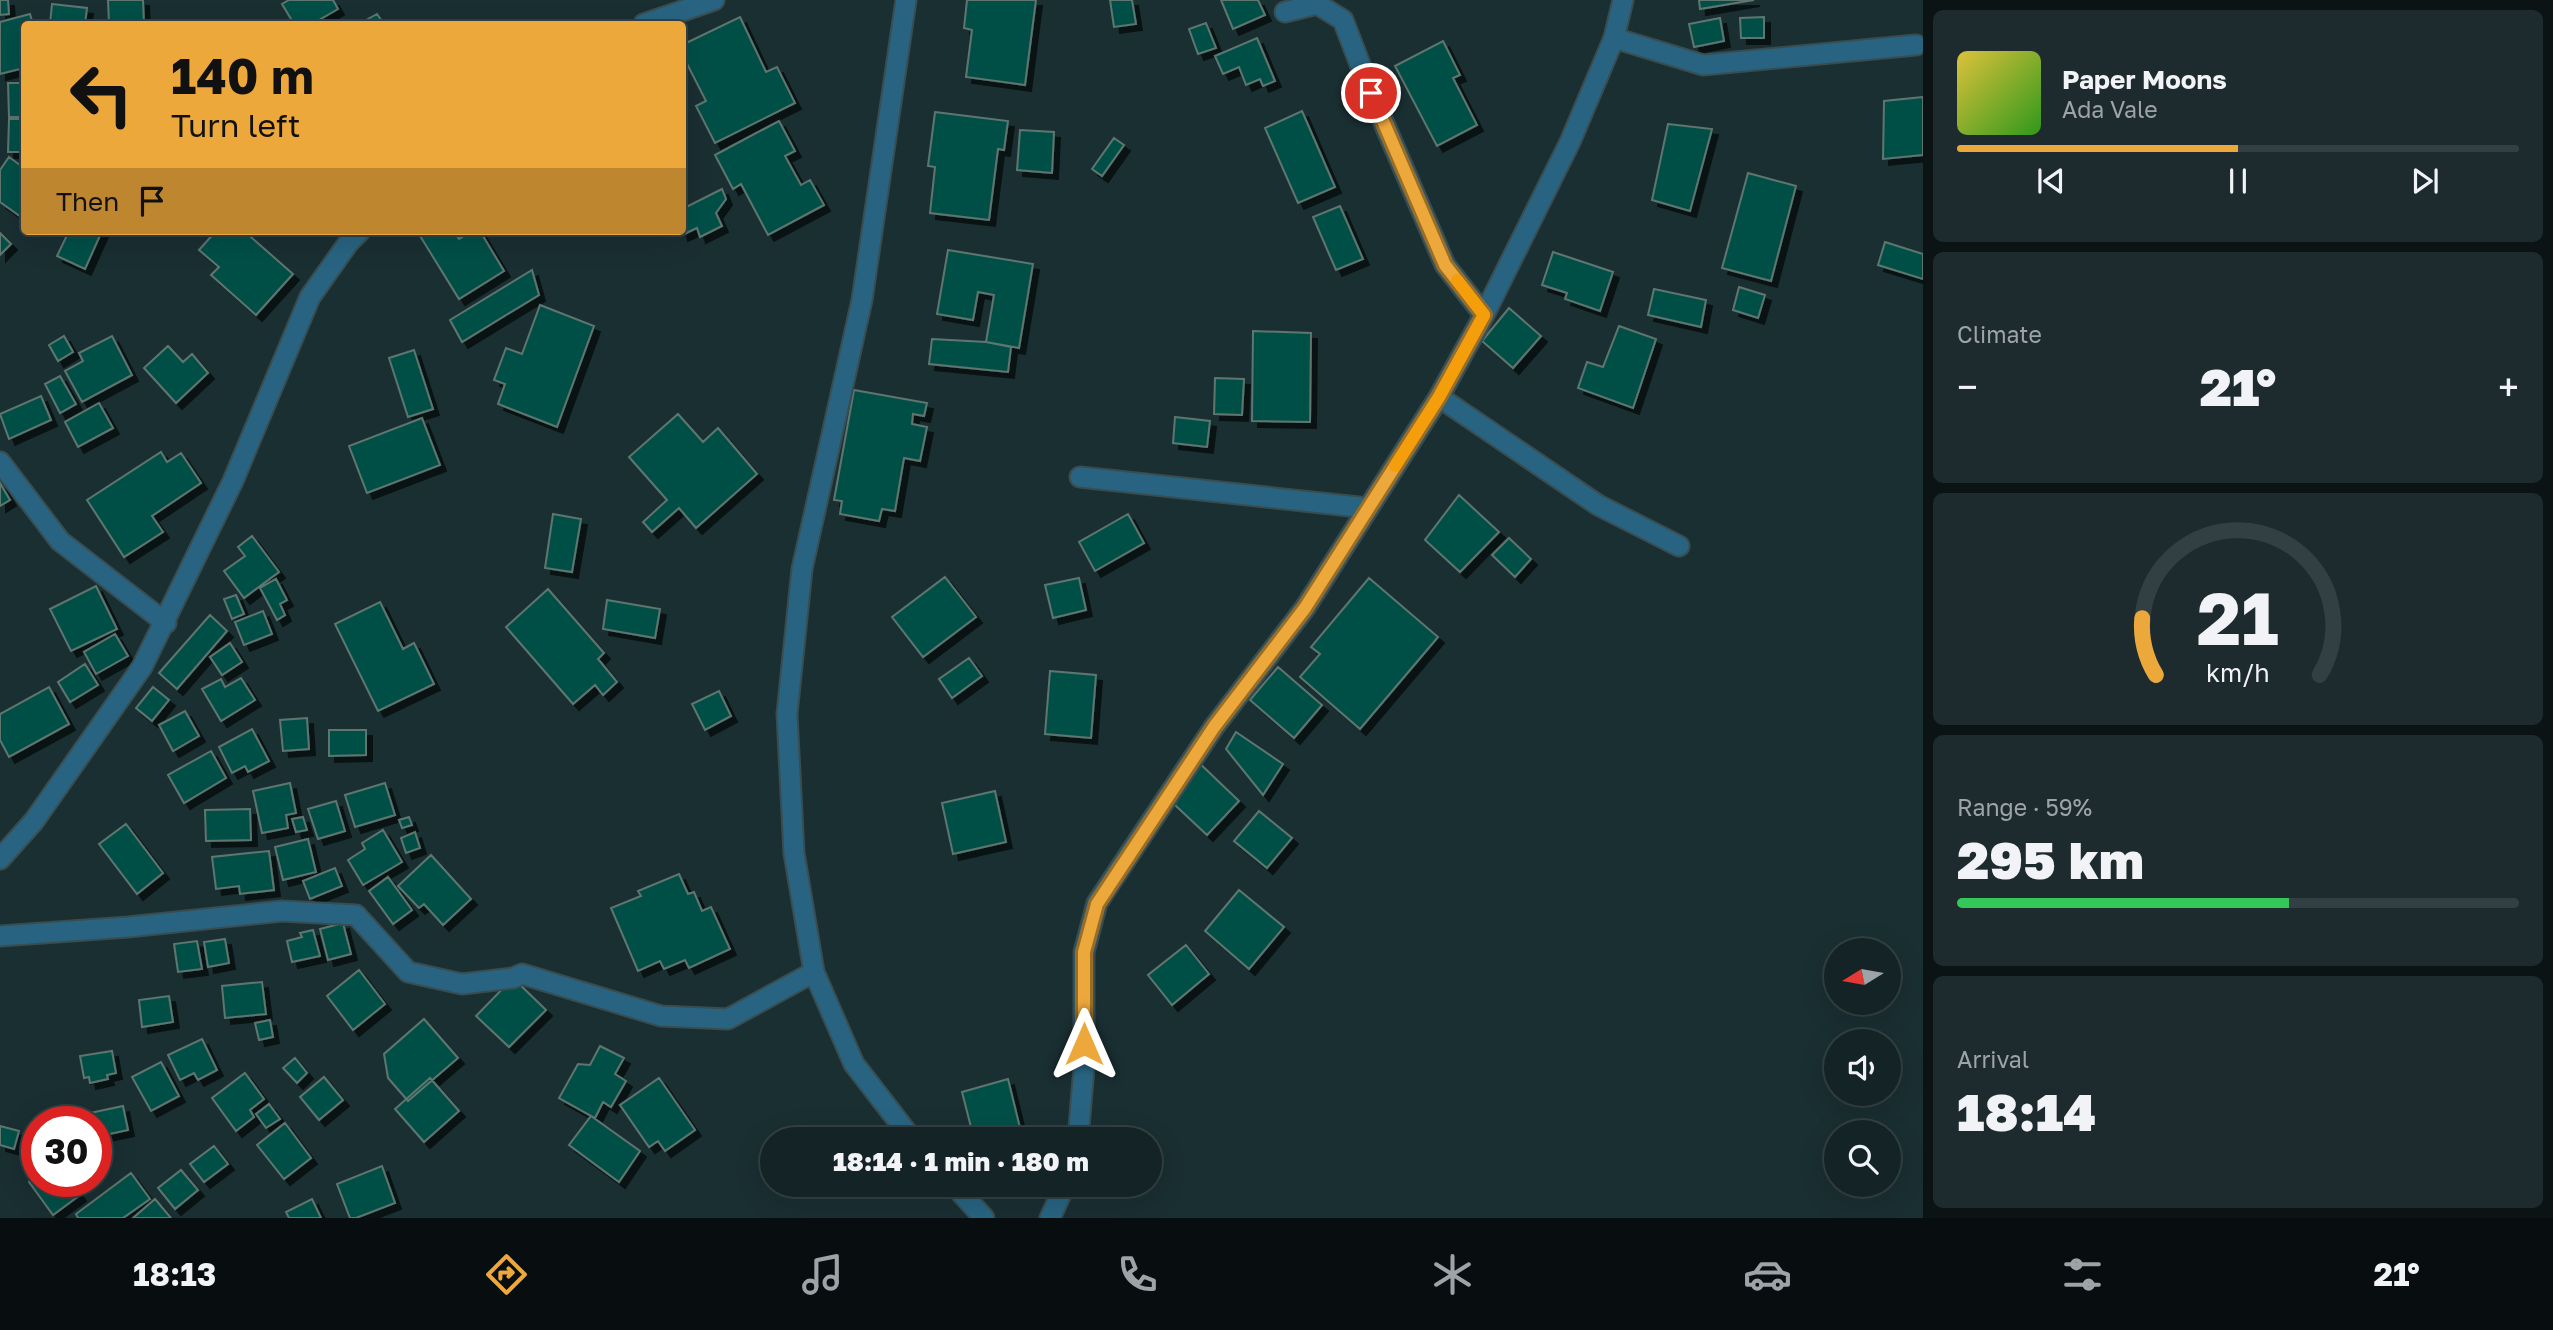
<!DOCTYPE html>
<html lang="en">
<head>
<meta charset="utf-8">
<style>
	:root { --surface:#142326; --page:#1d2b2e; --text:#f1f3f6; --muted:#9da4a7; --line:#334043; --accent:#eda83b }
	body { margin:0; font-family:"Golos Text",sans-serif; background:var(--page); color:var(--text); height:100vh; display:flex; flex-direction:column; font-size:26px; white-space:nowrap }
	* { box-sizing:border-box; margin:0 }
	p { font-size:23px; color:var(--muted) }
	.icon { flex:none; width:38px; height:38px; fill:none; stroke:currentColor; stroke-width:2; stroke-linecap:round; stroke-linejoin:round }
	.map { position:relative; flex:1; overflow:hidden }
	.sheet { display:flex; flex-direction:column; gap:10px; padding:10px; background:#0b1315; width:630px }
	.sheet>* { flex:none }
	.guide { position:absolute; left:21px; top:21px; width:665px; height:214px; border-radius:7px; box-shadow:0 7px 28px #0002,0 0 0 2px var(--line); background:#eda83b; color:#111; overflow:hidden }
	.needle { width:46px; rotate:259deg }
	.tools { position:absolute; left:1824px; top:938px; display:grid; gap:14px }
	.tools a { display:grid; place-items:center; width:77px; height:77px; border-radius:50%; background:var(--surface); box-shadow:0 7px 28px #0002,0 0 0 2px var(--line); font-size:35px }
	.speed { position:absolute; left:21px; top:1106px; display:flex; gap:14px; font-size:35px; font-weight:700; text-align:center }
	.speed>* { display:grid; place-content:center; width:91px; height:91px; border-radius:50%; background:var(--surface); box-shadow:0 7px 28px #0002,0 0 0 2px var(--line); line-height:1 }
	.speed .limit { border:10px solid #d22; background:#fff; color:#111 }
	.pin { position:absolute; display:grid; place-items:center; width:60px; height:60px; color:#fff; margin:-30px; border:4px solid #fff; border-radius:50%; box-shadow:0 2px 7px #0007 }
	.me { position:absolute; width:77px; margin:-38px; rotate:0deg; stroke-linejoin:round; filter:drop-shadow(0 0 5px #0008) }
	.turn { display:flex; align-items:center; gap:24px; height:147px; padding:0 35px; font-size:32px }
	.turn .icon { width:91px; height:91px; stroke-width:2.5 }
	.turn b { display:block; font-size:49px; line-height:60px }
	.then { display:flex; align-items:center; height:66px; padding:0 35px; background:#0003; gap:14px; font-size:26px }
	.big { font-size:52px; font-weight:800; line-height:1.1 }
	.sheet .tile { flex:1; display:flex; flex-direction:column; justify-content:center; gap:10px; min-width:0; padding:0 24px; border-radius:10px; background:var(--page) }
	.sheet .dial { align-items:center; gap:0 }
	.dial svg { height:182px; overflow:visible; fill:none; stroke:var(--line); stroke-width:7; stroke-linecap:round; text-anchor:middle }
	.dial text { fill:var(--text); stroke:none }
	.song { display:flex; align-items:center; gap:21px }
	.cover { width:84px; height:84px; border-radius:10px; background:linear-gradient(135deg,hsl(50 70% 55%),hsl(110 70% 35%)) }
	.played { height:7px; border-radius:4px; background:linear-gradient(90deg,var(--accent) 50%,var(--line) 50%) }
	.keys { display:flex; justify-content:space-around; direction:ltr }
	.heat { display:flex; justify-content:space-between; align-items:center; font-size:38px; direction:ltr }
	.charge { height:10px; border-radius:5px; background:linear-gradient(90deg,#34c759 59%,var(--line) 0) }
	.trip { position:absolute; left:760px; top:1127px; width:402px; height:70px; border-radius:35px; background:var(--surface); box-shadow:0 7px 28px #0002,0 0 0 2px var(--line); font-weight:800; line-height:70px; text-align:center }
	.menu { display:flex; height:112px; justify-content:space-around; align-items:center; background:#080e0f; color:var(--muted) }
	.menu .icon { width:49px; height:49px }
	.menu .active { color:var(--accent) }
	.menu b { font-size:32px; color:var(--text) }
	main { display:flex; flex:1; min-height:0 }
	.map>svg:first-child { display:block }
</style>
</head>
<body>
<main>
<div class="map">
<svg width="1923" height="1218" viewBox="0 0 1923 1218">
	<defs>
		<filter id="shadow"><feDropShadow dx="6" dy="6" stdDeviation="0" flood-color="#0009"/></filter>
	</defs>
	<rect width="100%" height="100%" fill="#1a2f32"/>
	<path fill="#045046" stroke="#5e7570" stroke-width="2" filter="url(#shadow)" d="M0 0H8L9 14 0 15Z
		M108 0H143L144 24H109Z
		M289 0H333L338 9 312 24H294L282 4Z
		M967 0H1036L1025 85 966 77 972 30 964 28Z
		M1110 0H1132L1136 24 1114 27Z
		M1221 0H1258L1265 15 1233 29Z
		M1699 0H1754L1700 9Z
		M52 4 87 8 85 24H50Z
		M30 14 33 24H24V68L0 74V22Z
		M377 14 384 24H359Z
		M740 17 766 72 777 67 795 103 715 143 696 106 706 101 682 54V45Z
		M1764 17V38H1741L1740 18Z
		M1720 18 1724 41 1694 47 1689 24Z
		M1206 23 1216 48 1198 54 1189 29Z
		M1257 38 1275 81 1263 86 1260 79 1246 85 1239 67 1223 74 1215 56Z
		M1443 41 1460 75 1453 78 1477 125 1437 146 1395 66Z
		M8 83H24V117H9Z
		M1923 97V155L1883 159 1884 101Z
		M1302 111 1335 187 1298 203 1265 128Z
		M935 112 1008 121 1004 150 998 149 989 220 930 213 935 167 928 166Z
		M9 119H24V152H8Z
		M779 121 795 151 785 156 801 185 810 180 824 205 768 235 741 184 733 189 715 155Z
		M1668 124 1712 129 1690 211 1652 200Z
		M1020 130 1054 132 1052 173 1017 170Z
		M1114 138 1124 145 1102 176 1092 169Z
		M9 157 24 168V219L0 202V170Z
		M1748 173 1796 186 1771 281 1722 268Z
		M722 189 726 199 716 213 722 226 700 237 697 228 682 235 681 231H682V209Z
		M1340 206 1363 259 1336 270 1313 217Z
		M69 231H102L85 269 57 256Z
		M216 231H244L293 274 256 315 211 275 219 267 199 250Z
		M417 231H454L459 239 471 231H480L504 271 459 299Z
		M0 233 11 244 0 255Z
		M1885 242 1923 254V279L1878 265Z
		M948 250 1033 264 1019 348 986 342 994 295 978 292 973 320 937 314Z
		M1553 252 1613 272 1600 311 1565 299 1567 293 1542 285Z
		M532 270 539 295 462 342 450 320Z
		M1739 287 1765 295 1758 318 1733 310Z
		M1654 289 1706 300 1701 327 1648 315Z
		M540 305 594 326 557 427 498 404 505 384 494 380 506 348 522 354Z
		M1509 308 1541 336 1513 368 1482 341Z
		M1619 326 1656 339 1633 408 1578 388 1587 362 1603 367Z
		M1253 331 1311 333 1310 422 1252 421Z
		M64 336 73 352 58 361 49 345Z
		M112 336 132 375 82 402 65 371 83 361 79 353Z
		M932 339 986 342 1011 347 1008 372 929 364Z
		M168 346 183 362 192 354 208 373 176 403 144 368Z
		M414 350 433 409 408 417 389 358Z
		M60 376 76 404 60 413 45 384Z
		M1215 378 1244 379 1242 415 1214 414Z
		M854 390 927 403 924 416 913 414 912 424 927 427 920 461 904 458 895 511 882 509 879 521 840 514 842 501 834 500Z
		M41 396 51 420 9 439 0 414Z
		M99 403 113 428 78 447 65 422Z
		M678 414 703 442 718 428 757 474 696 528 679 508 652 532 643 522 667 500 629 457Z
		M1175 417 1210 421 1207 447 1173 443Z
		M422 418 440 465 367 493 349 446Z
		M161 452 167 462 181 453 201 483 152 516 163 532 124 557 87 500Z
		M0 483 10 500 0 506Z
		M1459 495 1499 532 1460 572 1425 540Z
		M553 514 581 519 572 572 545 568Z
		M1128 514 1144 543 1095 571 1079 542Z
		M252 536 279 572 244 598 224 571 245 556 238 547Z
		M1509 538 1531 559 1515 577 1492 555Z
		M945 577 976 617 923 657 892 617Z
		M1079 578 1086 610 1053 618 1045 585Z
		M1369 578 1438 637 1360 729 1300 677 1320 654 1311 647Z
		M276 579 287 600 280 604 285 615 277 620 260 588Z
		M96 586 117 629 71 651 50 609Z
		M548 589 604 653 598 659 617 682 603 695 595 685 573 704 506 627Z
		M236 595 244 614 232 619 224 599Z
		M607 600 660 609 655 638 603 629Z
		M380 602 403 649 414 643 434 684 378 711 335 624Z
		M263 611 272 634 244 645 235 622Z
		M210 615 227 631 177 689 159 673Z
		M115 634 128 656 96 674 84 652Z
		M230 643 242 662 222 675 210 657Z
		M969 658 982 676 952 698 939 679Z
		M85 664 98 685 70 702 58 682Z
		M1278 667 1322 705 1294 738 1250 700Z
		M1050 671 1096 675 1091 738 1045 734Z
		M241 678 255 700 221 721 202 689 221 679 225 687Z
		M49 687 69 724 9 757 0 740V714Z
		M153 687 169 700 152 721 136 708Z
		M719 691 731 716 705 730 692 704Z
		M185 711 199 736 173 751 159 725Z
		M307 718 309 749 283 751 280 720Z
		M252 729 269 761 248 772 245 766 232 773 219 747Z
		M329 730H366V755L329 756Z
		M1236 732 1283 764 1263 795 1226 749Z
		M211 751 226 778 184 803 168 775Z
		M1194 758 1239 801 1207 835 1161 792Z
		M290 783 296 813 286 815 288 828 262 833 253 791Z
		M385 783 395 815 355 827 345 795Z
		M995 791 1006 842 953 854 942 803Z
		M336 801 345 831 318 839 308 809Z
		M250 809 251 840 206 841 205 810Z
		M1259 811 1292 838 1267 868 1234 841Z
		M303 817 307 830 296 832 292 819Z
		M409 817 412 825 402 828 399 820Z
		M126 824 163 873 137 894 99 844Z
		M383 830 402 862 363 885 348 860 365 849 362 843Z
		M415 832 420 848 406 853 401 838Z
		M308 839 316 872 283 880 275 847Z
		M269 851 274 890 240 894 239 886 216 889 212 857Z
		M431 855 471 899 443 925 424 904 419 908 398 886Z
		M335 868 342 886 310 899 303 881Z
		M679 874 688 894 694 892 702 911 711 907 730 949 689 968 685 960 664 969 660 961 638 971 611 908 641 896 638 891Z
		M388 877 412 910 393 924 369 891Z
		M1239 890 1284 927 1249 969 1205 931Z
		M343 923 351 954 328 960 320 929Z
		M313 930 320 956 292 962 287 941 302 937 300 933Z
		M225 939 229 963 208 967 204 942Z
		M197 941 202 969 178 972 174 944Z
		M1186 945 1209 974 1172 1005 1148 975Z
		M359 970 385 1004 353 1030 327 996Z
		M513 978 546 1010 509 1047 476 1016Z
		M262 982 266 1014 225 1018 222 986Z
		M169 996 173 1022 142 1027 139 1000Z
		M424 1019 458 1058 408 1101 388 1078 384 1054Z
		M270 1020 273 1037 259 1040 255 1023Z
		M202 1039 217 1070 198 1080 194 1073 180 1080 168 1055Z
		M600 1046 624 1058 615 1074 626 1081 611 1107 603 1102 595 1118 559 1098 578 1064 590 1065Z
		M112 1051 116 1073 107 1075 108 1079 90 1083 89 1077 84 1078 80 1056Z
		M295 1058 307 1073 297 1083 283 1068Z
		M161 1062 179 1096 151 1111 132 1077Z
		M245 1073 264 1099 250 1110 254 1117 236 1131 212 1098Z
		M324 1077 343 1100 319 1120 300 1097Z
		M430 1078 459 1111 424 1142 395 1109Z
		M659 1078 695 1130 665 1151 658 1141 649 1147 620 1105Z
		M1008 1079 1021 1132 994 1139H974L962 1092Z
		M269 1104 280 1119 266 1128 256 1114Z
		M123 1106 128 1130 105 1135 106 1140 96 1141V1122H92L90 1113Z
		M74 1109 80 1122H51Z
		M591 1116 640 1151 619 1182 569 1145Z
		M285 1123 311 1158 284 1179 257 1145Z
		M0 1126 19 1131 14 1149 0 1145Z
		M214 1146 228 1164 204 1182 190 1164Z
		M382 1166 395 1203 356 1218H350L337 1184Z
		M181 1170 198 1190 175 1209 158 1188Z
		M131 1173 150 1199 123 1218H78L76 1214Z
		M37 1176V1181H70L80 1195 53 1215 29 1182Z
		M155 1199 171 1218H133Z
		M312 1199 321 1218H289L286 1212Z"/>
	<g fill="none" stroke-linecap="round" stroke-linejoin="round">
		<g stroke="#394d50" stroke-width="23">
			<path id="service" d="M1614 38 1703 65 1916 45
				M1439 397 1598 505 1679 546
				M1080 477 1368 508"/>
		</g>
		<g stroke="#394d50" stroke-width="23">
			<path id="minor" d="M906 0 862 300 802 569 787 714 794 853 814 972 854 1064 912 1139
				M1285 12 1317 4 1343 20 1371 93 1445 265 1484 315
				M644 24 714 0
				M0 462 60 541 166 623
				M0 859 34 821 142 667 233 481 310 297 349 242 360 231
				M0 936 128 927 282 911 356 915 408 972 462 984 513 978 522 974 661 1016 728 1019 814 972
				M1078 1139 1084 1067V952L1097 903 1214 727 1305 608 1439 397 1484 315 1570 142 1614 38 1623 0
				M954 1185 984 1218
				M1050 1218 1065 1185"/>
		</g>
		<use href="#service" stroke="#286482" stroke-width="19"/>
		<use href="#minor" stroke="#286482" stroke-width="19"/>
	</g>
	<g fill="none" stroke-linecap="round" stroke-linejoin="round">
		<g stroke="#9a6d26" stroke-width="18">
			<path id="route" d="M1084 1044V952L1097 904 1214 727 1305 608 1439 397 1484 315 1445 265 1371 93"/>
		</g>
		<use href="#route" stroke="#eda83b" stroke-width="12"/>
		<path stroke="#f59e0b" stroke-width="12" d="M1395 466 1439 397 1484 315 1457 280"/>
	</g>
</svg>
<div class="tools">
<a><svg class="needle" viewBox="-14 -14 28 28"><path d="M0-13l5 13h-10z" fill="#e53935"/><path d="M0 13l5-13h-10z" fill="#9da4a7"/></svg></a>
<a><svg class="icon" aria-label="sound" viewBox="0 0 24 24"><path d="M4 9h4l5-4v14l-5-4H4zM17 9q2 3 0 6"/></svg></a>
<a><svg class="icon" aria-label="search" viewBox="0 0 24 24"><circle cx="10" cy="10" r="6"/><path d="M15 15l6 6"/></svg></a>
</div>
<div class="speed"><div class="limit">30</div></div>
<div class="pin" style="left:1371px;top:93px;background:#d93025"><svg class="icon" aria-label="arrive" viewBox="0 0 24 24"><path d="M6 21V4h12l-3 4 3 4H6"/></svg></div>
<svg class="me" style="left:1084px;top:1044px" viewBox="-20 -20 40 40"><path d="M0-17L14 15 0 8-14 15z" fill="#eda83b" stroke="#fff" stroke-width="4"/></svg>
<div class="trip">18:14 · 1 min · 180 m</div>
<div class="guide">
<div class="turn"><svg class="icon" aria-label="left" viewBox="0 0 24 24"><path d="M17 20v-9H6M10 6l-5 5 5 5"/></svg><div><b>140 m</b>Turn left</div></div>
<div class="then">Then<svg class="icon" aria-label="arrive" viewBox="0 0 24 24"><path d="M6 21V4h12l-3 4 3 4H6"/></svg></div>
</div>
</div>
<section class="sheet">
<div class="tile">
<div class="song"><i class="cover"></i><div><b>Paper Moons</b><p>Ada Vale</p></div></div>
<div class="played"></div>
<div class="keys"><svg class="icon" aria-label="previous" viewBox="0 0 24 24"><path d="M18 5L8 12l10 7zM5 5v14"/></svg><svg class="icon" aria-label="pause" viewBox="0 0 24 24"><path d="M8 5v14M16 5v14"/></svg><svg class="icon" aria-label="next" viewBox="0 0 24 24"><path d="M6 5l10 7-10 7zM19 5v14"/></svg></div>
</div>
<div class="tile"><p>Climate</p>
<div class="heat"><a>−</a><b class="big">21°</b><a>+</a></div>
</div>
<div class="tile dial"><svg viewBox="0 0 100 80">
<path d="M14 69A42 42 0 1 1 86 69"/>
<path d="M14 69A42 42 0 0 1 8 44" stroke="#eda83b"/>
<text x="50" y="56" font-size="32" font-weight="700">21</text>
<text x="50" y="72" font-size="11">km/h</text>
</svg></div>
<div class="tile"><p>Range · 59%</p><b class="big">295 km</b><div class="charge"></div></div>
<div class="tile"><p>Arrival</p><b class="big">18:14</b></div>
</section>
</main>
<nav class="menu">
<b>18:13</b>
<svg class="icon active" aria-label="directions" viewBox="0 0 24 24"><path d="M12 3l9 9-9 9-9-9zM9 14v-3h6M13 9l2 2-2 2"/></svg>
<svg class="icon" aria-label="music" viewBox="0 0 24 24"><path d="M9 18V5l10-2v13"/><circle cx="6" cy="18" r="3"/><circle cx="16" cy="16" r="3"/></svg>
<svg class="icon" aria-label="phone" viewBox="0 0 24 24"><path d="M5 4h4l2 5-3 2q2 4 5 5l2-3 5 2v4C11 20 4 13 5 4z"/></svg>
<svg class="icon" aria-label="climate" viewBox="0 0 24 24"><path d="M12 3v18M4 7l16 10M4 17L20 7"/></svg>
<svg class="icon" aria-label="car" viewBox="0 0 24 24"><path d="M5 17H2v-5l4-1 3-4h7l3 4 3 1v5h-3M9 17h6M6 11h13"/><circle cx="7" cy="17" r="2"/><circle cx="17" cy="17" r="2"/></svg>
<svg class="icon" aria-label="filters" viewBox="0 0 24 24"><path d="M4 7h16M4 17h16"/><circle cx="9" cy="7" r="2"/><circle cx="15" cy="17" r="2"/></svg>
<b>21°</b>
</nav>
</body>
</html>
